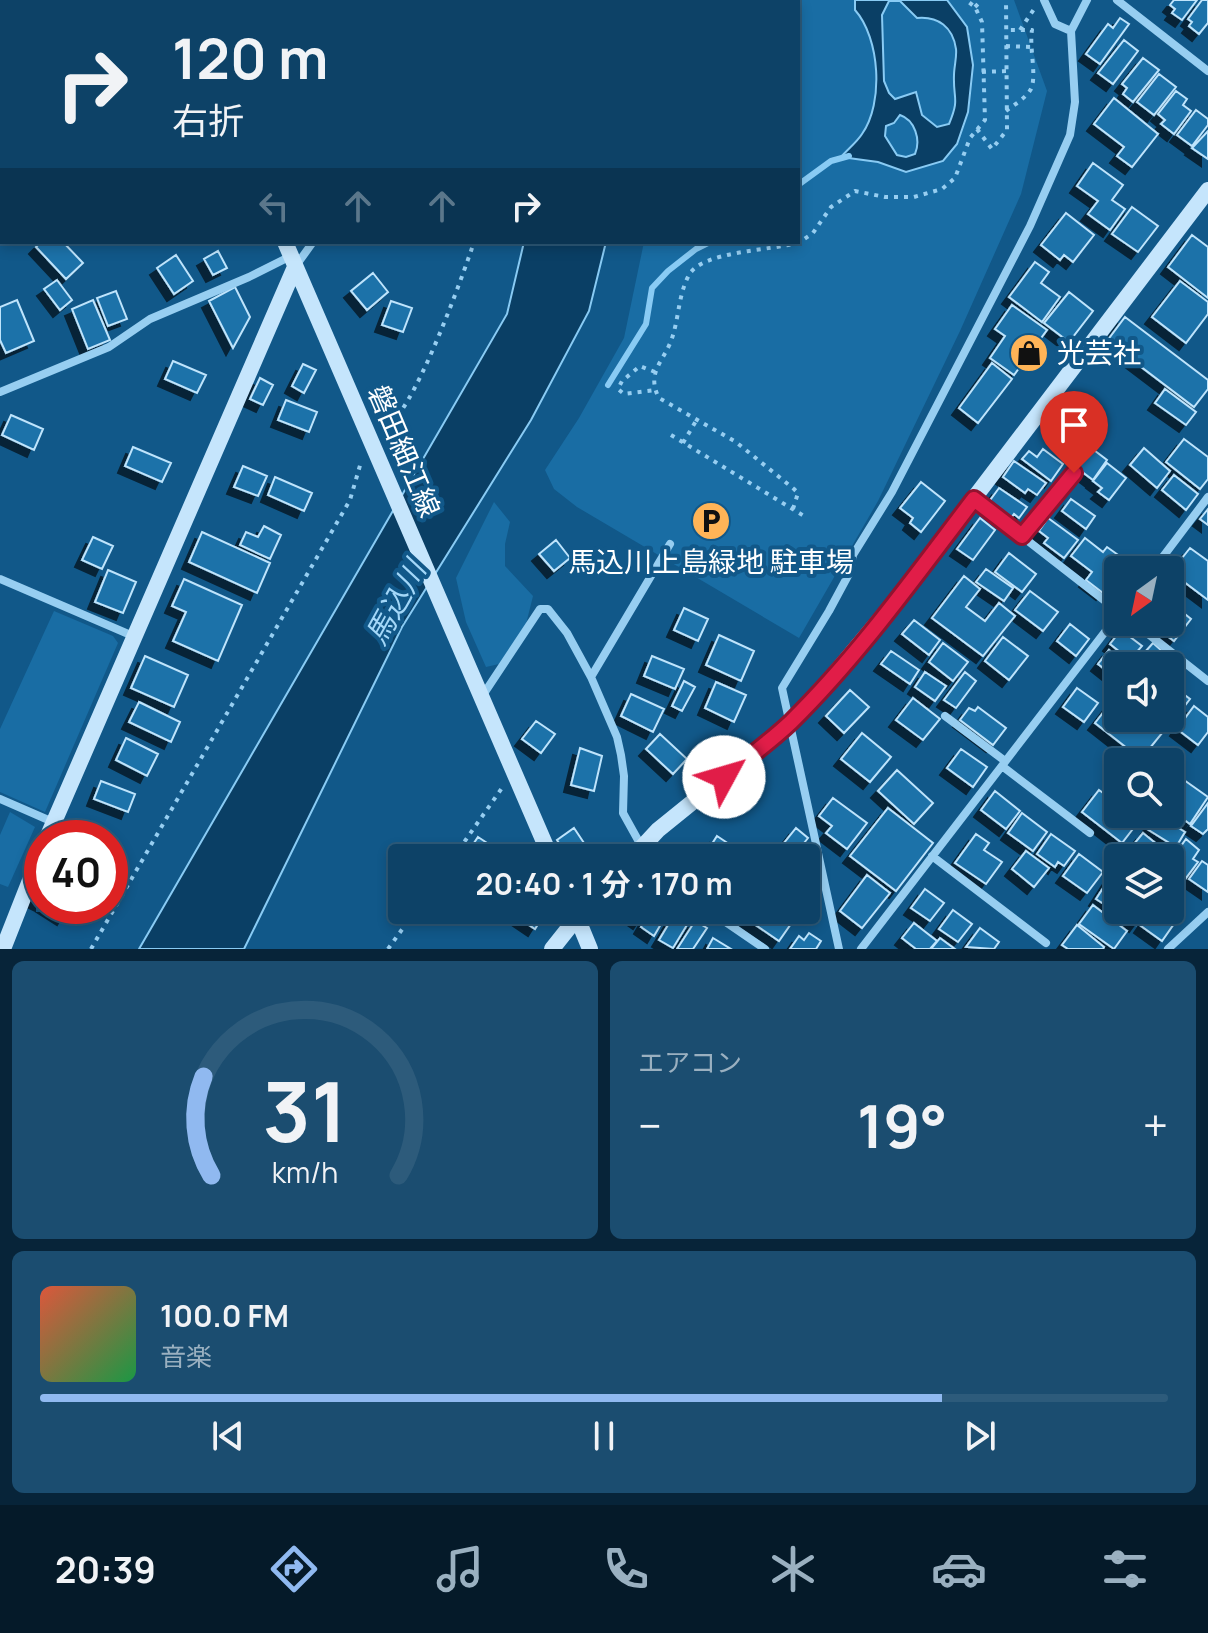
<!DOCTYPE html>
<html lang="ja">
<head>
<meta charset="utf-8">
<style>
	:root { --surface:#0d4267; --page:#1b4d70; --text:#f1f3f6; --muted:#9ab0c0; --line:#2d5b7b; --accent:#90b9f0 }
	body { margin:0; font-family:Manrope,"Noto Sans JP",sans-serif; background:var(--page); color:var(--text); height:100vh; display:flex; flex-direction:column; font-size:30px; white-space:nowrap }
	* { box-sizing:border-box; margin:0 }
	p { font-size:26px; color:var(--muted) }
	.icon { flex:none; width:44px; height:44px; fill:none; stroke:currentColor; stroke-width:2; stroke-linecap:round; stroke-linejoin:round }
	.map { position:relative; height:949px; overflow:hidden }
	.sheet { display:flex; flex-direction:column; gap:12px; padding:12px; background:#072439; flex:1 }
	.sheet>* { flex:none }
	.top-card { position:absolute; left:0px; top:0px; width:800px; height:244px; box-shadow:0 4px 12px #0003,0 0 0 2px var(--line); background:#0d4267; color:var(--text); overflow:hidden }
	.needle { width:52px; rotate:213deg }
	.buttons { position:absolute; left:1104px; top:556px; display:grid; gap:16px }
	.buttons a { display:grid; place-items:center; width:80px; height:80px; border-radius:8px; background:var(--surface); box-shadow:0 4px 12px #0003,0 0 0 2px var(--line); font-size:40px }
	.speed { position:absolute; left:24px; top:820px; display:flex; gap:16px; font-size:40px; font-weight:700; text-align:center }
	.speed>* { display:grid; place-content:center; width:104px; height:104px; border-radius:50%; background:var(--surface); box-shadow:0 4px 12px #0003,0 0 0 2px var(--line); line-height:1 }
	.speed .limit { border:12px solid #d22; background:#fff; color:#111 }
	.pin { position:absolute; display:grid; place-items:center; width:68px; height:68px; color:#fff; margin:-82px -34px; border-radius:50% 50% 50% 0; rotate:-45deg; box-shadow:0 0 8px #0007 }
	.pin .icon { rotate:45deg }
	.me { position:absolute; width:88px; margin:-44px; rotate:51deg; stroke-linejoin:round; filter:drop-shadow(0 0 6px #0008) }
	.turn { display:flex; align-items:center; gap:28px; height:168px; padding:0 40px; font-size:36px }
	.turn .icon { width:104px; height:104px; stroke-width:2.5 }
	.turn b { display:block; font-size:56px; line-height:68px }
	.lanes { display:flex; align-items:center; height:76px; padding:0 40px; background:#0003; justify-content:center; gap:40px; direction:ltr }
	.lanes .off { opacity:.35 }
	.big { font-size:60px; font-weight:700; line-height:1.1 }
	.sheet .tile { flex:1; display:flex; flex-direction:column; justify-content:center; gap:12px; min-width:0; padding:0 28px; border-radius:12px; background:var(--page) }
	.sheet .dial { align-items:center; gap:0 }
	.dial svg { height:208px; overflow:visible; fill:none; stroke:var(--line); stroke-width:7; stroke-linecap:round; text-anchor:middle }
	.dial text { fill:var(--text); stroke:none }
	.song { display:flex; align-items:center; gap:24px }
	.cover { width:96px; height:96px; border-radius:12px; background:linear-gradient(135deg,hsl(10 70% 55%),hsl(140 70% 35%)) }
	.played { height:8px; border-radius:4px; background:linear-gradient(90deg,var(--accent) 80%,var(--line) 80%) }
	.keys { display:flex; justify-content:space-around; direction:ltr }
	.heat { display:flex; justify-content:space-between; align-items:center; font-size:44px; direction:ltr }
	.sheet .tiles { flex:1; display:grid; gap:12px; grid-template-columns:1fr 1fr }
	.tile:last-child { grid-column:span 2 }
	.trip { position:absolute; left:388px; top:844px; width:432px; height:80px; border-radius:8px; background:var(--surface); box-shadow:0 4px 12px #0003,0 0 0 2px var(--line); font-weight:700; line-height:80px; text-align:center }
	.dock { display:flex; height:128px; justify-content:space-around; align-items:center; background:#051a29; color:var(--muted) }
	.dock .icon { width:56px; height:56px }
	.dock .current { color:var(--accent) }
	.dock b { font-size:36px; color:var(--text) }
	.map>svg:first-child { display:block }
</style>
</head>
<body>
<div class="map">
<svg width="1208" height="949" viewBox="0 0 1208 949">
	<defs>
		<filter id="shadow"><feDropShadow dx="-7" dy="7" stdDeviation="0" flood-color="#0009"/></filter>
	</defs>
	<rect width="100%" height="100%" fill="#115889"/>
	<path fill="#196da4" d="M773 0H1014L1047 91 1021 194 960 331 878 501 799 638 577 507 554 489 545 470 579 418 624 338 644 242H798V2H771Z
		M494 502 510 522 505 544V566L533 596 526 624 499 664 486 667 466 622 456 578Z
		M54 611 113 636 118 643 45 812 0 792V729Z
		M10 812 35 827 8 887 0 884V835Z"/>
	<path fill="#0a3f65" stroke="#89cbf4" stroke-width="2" fill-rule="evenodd" d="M855 0H947L967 27 973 65 968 112 957 144 943 161 906 172 878 162 841 157C848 149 857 142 862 134 884 103 880 38 855 10ZM889 1H900L917 18C938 16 953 27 956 49 957 57 954 67 954 75 953 100 960 98 949 124L937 127 922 115 916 92 895 99 889 93 884 81 882 15ZM900 115C915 120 921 140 915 154L906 157 897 155 885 136 886 126 894 123Z
		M524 242H606L589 311 531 420 402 627 244 949H139L507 314Z"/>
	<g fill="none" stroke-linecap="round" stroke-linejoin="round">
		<path stroke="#89cbf4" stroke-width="6" d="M798 185 831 161 849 156
			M608 385 646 324 652 288 668 271 696 249 710 242"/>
	</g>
	<path fill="#1f72a9" stroke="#bee4fc" stroke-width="2" filter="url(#shadow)" d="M39 0H79L80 2H40Z
		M1174 0H1197L1182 20 1172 13 1175 9 1170 5Z
		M1202 0H1208V23L1199 34 1189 26 1192 22 1188 19Z
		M1120 18 1129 24 1100 64 1086 54 1108 24 1113 28Z
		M1124 40 1138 51 1113 84 1098 73Z
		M1143 58 1159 70 1133 102 1123 94 1127 88 1122 84Z
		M1159 74 1176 87 1154 115 1137 102Z
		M1176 91 1187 99 1183 105 1191 111 1174 134 1161 124 1165 120 1158 114Z
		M1114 98 1158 134 1132 167 1117 156 1124 147 1094 124Z
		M1196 110 1208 119V125L1192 146 1177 135Z
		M1208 131V159L1192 148Z
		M1093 163 1123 185 1112 200 1125 209 1110 230 1088 214 1098 201 1077 186Z
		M1132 207 1158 226 1138 252 1112 234Z
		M1066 213 1094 235 1073 262 1064 255 1060 260 1041 245Z
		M1192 235 1208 247V298L1168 267Z
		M41 242H63L83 263 66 279 36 247Z
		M218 251 227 268 213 275 204 259Z
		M176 255 193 281 174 294 157 268Z
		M1035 262 1049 272 1041 283 1060 297 1042 322 1009 297Z
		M373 273 388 292 367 310 351 291Z
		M57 280 72 300 60 310 44 289Z
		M1180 281 1208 302V314L1186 343 1152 317Z
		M235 287 250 317 233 348 209 301Z
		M116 291 127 319 108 326 97 298Z
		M1069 292 1093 311 1069 342 1044 323Z
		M17 300 34 341 6 353 0 340V307Z
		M93 300 110 340 88 349 72 309Z
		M391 301 412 308 403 332 382 325Z
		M1012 305 1047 330 1014 375 990 358 1005 336 995 329Z
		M1125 317 1208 380V389L1194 407 1107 341Z
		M173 361 206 375 197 393 165 379Z
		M992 363 1012 379 978 423 959 408Z
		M303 364 316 370 304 393 292 386Z
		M260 378 273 385 263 405 250 399Z
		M1165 389 1196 412 1186 425 1155 403Z
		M286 400 317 412 309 432 278 420Z
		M11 415 43 429 34 450 2 435Z
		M1184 439 1208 457V479L1200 489 1166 462Z
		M1082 441 1107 460 1093 480 1073 465 1079 457 1073 452Z
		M133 447 171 463 162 482 125 466Z
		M1144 448 1170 471 1157 488 1130 465Z
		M1043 449 1063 464 1051 481 1022 459 1029 451 1037 457Z
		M1014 461 1046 483 1037 495 1028 489 1025 493 1003 477Z
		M1107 463 1126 478 1109 500 1098 492 1102 488 1093 481Z
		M243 466 267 476 258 496 234 487Z
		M1174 475 1198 494 1186 510 1162 490Z
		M275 477 312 493 304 511 268 495Z
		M921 482 945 501 921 532 910 523 913 518 900 508Z
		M999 488 1027 507 1019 518 1014 514 1010 519 988 503Z
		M1071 499 1095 516 1086 529 1062 511Z
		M1208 509V525L1200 519Z
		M980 518 995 530 973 560 957 549Z
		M1048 518 1078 540 1064 558 1044 543 1048 538 1039 531Z
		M264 526 281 535 270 559 240 545 246 532 258 537Z
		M202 532 270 563 257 593 189 562Z
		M93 537 113 546 102 569 82 560Z
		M1085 538 1103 552 1107 547 1135 567 1133 570H1118V590L1115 594 1107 588 1103 593 1086 580 1092 572 1071 556Z
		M556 540 570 558 554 571 539 554Z
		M1190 548 1208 561V600L1171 572Z
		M1009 553 1036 574 1022 592 995 572Z
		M986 569 1013 588 1004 601 976 582Z
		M108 570 136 582 123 613 95 602Z
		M964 576 980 589 966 607 985 621 999 603 1015 616 983 656 932 618Z
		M184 579 242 605 218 661 173 641 186 612 172 606Z
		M1030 591 1058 612 1043 631 1015 610Z
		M1170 602 1191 619 1174 641 1149 622H1170Z
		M684 608 708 619 698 641 674 630Z
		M914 620 940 640 929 655 902 634Z
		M1070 624 1089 639 1076 656 1057 641Z
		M1121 630 1142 646 1130 660 1110 644Z
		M719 635 754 651 741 681 706 665Z
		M1003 637 1028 656 1009 680 985 661Z
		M943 643 968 662 953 681 929 662Z
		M1153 643 1171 659 1165 666H1145L1138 660Z
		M1109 650 1129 666H1118V680L1098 664Z
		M891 651 919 670 910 684 881 664Z
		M145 656 188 675 174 707 131 688Z
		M652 656 684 669 675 689 644 676Z
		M925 672 946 686 935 701 915 687Z
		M965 672 976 681 956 708 944 700Z
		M684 681 695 687 682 711 672 706Z
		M716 682 746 695 734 722 705 708Z
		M1077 688 1098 703 1084 722 1063 707Z
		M850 690 869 707 844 733 826 716Z
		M1170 690 1180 697 1182 693 1190 699 1170 725 1161 718H1170Z
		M631 694 664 709 653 732 621 716Z
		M1116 696 1118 718H1145L1163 732 1141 759 1095 723Z
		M913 698 940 719 923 740 896 720Z
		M139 702 180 722 171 742 129 722Z
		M1194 706 1208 717V732L1198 745 1177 729Z
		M978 707 1006 728 993 745 960 720 969 708 975 711Z
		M536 721 555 734 541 753 522 739Z
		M862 733 891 757 870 782 841 759Z
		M660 734 687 759 673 774 646 749Z
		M126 738 158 754 147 776 116 760Z
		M580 748 602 756 594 791 571 785Z
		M961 749 987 767 973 787 947 768Z
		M897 770 933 803 914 824 878 791Z
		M1184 780 1208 797 1190 824 1176 814 1178 811 1170 805V801Z
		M101 781 135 794 128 812 94 799Z
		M1099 790 1118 804V814H1130L1139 821 1122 843 1082 812Z
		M995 791 1020 811 1006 829 981 810Z
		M833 798 867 823 847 849 826 833 832 826 819 816Z
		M1208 803V829L1203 834 1191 826Z
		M888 808 933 843 896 891 850 856Z
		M1022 813 1047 832 1033 851 1008 833Z
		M1164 819 1185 832 1176 847 1147 829 1153 820 1161 825Z
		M574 828 594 858H569L557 840Z
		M796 828 808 838 792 858H772Z
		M1143 833 1169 854 1166 858H1139L1129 850Z
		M976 834 989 843 984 850 1002 862 986 884 955 863Z
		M1051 834 1075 851 1064 866 1058 862 1055 867 1037 854Z
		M717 836 750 858H703Z
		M478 837 510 858H464Z
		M1186 839 1199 850 1193 859 1198 862 1186 878 1170 866V861Z
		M675 845 696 858H666Z
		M1026 851 1049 868 1034 887 1012 869Z
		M1079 854 1103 872 1087 893 1063 876Z
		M1202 861 1208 865V892L1189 879Z
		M1114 871 1118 874V903L1113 910 1096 899Z
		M867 875 890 893 862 928 840 911Z
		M42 885V904L34 900Z
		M925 889 944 903 930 921 911 908Z
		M1093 905 1127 931 1114 949 1079 924Z
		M45 906H71L64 918Z
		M1118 909V910H1147L1136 925 1117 911Z
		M507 910H547L535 929Z
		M623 910H648L640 922Z
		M651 910 668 912 654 936 641 927Z
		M677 910H687L684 916 690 920 673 948 659 940Z
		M740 910H784L782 913 793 921 779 941 738 913Z
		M953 910 972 924 958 942 939 929Z
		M1152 910H1160L1176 921 1162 941 1141 926Z
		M695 921 707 928 693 949H677Z
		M914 923 937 941 930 949H916L902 938Z
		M1077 925 1104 947 1103 949H1068L1062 945Z
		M980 928 999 942 994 949 966 947Z
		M809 933 821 941 816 949H790L799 936 804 940Z
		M713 938 731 949H707Z
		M940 938 955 949H931Z"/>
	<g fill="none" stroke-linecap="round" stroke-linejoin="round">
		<path stroke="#97cef1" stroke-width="4" stroke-dasharray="4 6" stroke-linecap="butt" d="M522 2V0
			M787 2 788 0
			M975 7 982 0
			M1020 30 1034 9
			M1006 46 1030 47
			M982 72 1006 71
			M1006 111C1014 105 1026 98 1031 89 1037 76 1029 47 1032 30H1007
			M977 129 992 149 1007 130 1006 0
			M655 372 640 366 622 381 618 389 624 394 656 390
			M383 429C412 419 463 275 474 242
			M671 435 804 516
			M683 443 696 421
			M793 509 798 493 794 489 736 442 659 398C646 373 663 362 671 341 679 320 678 295 689 275 703 250 773 251 800 242L813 233 831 207 855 191 885 197H914L942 189 955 178 970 138 985 120 982 22 975 7 966 0
			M453 858 502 788
			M91 949 350 500 361 462
			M388 949 416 910"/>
		<path stroke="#97cef1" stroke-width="8" d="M1044 0 1055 24 1071 31
			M1117 0 1208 71
			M307 2 311 0
			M479 2V0
			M0 149 2 148
			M0 229 2 228
			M295 267 313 242
			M0 392 109 347 150 319 249 277 291 256
			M974 499 1118 611
			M1022 536 1074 473
			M1153 570 1208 497
			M0 579 133 636
			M1133 622 1208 681
			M481 698 540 609H548L567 633 591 677
			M945 716 1005 761
			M1002 766 1090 833
			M0 799 53 822
			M932 856 1046 943
			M648 858 623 813 624 776 621 755 617 737 591 677 670 544
			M708 910 765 949
			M839 949 782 688 829 611 850 572 853 555 892 492 1030 226 1070 135 1075 102 1071 31 1087 0
			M861 949 1118 615
			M1168 949 1208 912"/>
		<path stroke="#c5e5fc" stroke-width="16" d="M163 0 164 2
			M285 242 551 858
			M47 838 295 267
			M632 858 658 830 789 724 831 678 902 593 1208 190
			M574 910 590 949
			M3 949 42 850
			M552 949 583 910"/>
	</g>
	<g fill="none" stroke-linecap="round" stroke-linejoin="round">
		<g stroke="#92132f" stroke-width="20">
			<path id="route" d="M724 777C746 759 770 742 791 722 859 655 916 575 974 499L1022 536 1074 473"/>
		</g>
		<use href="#route" stroke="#e11d48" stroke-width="14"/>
	</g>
	<defs>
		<g id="shop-disc" transform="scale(2)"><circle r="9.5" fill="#ffb457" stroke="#115889"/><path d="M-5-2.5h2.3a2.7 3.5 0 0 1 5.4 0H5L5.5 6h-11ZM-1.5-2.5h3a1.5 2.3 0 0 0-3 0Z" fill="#111"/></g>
		<g id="parking-disc" transform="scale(2)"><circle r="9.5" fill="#ffb457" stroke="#115889"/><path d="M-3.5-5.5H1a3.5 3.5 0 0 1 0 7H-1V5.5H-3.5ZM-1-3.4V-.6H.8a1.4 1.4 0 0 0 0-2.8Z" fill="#111"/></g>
	</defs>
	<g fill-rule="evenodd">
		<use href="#shop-disc" x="1029" y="353"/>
		<use href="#parking-disc" x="711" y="521"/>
	</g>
	<g text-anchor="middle" stroke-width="8" stroke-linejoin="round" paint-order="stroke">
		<g font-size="28" fill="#fff" stroke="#115889" text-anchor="start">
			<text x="1057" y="363">光芸社</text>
			<text x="711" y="572" text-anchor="middle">馬込川上島緑地 駐車場</text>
		</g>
		<g font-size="28" fill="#fff" stroke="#115889">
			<text transform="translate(404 451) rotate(67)" y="10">磐田細江線</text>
		</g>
		<g font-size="30" font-style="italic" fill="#a3d7f8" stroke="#115889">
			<text transform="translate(396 603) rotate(-61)" y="10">馬込川</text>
		</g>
	</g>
</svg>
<div class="buttons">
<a><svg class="needle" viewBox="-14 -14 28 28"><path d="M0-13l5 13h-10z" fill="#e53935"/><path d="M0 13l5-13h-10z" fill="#9ab0c0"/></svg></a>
<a><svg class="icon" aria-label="sound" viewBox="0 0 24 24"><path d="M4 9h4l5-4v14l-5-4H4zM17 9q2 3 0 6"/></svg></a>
<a><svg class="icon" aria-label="search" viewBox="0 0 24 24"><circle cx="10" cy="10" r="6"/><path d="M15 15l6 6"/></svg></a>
<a><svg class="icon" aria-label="layers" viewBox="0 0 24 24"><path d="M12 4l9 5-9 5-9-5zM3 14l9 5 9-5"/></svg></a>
</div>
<div class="speed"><div class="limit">40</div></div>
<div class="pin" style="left:1074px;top:473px;background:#d93025"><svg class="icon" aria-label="arrive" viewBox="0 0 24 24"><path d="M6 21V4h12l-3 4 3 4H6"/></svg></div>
<svg class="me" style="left:724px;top:777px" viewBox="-20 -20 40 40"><circle r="19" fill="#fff"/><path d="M0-13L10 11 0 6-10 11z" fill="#e11d48"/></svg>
<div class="trip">20:40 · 1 分 · 170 m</div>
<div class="top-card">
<div class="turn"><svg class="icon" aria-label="right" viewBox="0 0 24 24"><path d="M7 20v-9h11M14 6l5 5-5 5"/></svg><div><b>120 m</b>右折</div></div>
<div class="lanes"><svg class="icon off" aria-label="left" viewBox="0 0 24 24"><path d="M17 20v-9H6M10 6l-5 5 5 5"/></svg><svg class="icon off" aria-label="ahead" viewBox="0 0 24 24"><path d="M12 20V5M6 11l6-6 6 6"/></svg><svg class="icon off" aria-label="ahead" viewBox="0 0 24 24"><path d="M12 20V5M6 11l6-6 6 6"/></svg><svg class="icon" aria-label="right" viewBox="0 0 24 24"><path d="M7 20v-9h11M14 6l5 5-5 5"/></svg></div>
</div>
</div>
<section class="sheet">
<div class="tiles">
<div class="tile dial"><svg viewBox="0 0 100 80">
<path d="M14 69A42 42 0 1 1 86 69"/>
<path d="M14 69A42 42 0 0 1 11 31" stroke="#90b9f0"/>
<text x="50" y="56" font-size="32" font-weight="700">31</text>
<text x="50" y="72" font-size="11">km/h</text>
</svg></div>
<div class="tile"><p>エアコン</p>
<div class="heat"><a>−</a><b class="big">19°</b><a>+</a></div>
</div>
<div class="tile">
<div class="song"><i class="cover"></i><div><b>100.0 FM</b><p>音楽</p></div></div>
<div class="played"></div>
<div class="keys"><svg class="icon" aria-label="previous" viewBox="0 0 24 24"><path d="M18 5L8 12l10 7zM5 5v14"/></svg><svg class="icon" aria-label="pause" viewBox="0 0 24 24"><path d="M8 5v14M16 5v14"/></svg><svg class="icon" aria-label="next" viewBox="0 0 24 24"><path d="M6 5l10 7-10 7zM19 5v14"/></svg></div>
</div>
</div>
</section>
<nav class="dock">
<b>20:39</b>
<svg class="icon current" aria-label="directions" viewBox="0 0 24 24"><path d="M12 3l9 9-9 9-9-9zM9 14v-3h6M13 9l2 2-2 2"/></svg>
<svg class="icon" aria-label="music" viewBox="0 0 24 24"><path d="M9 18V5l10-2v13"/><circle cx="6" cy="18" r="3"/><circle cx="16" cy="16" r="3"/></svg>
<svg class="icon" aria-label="phone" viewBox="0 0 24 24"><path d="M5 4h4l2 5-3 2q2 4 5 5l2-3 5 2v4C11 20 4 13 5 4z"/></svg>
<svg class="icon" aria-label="climate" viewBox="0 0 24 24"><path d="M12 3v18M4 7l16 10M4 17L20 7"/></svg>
<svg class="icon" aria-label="car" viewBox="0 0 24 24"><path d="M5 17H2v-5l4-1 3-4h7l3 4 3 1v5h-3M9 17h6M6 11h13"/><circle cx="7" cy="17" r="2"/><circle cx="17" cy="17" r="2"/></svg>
<svg class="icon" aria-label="filters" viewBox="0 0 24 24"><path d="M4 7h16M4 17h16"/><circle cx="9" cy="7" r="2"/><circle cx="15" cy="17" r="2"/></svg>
</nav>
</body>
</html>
